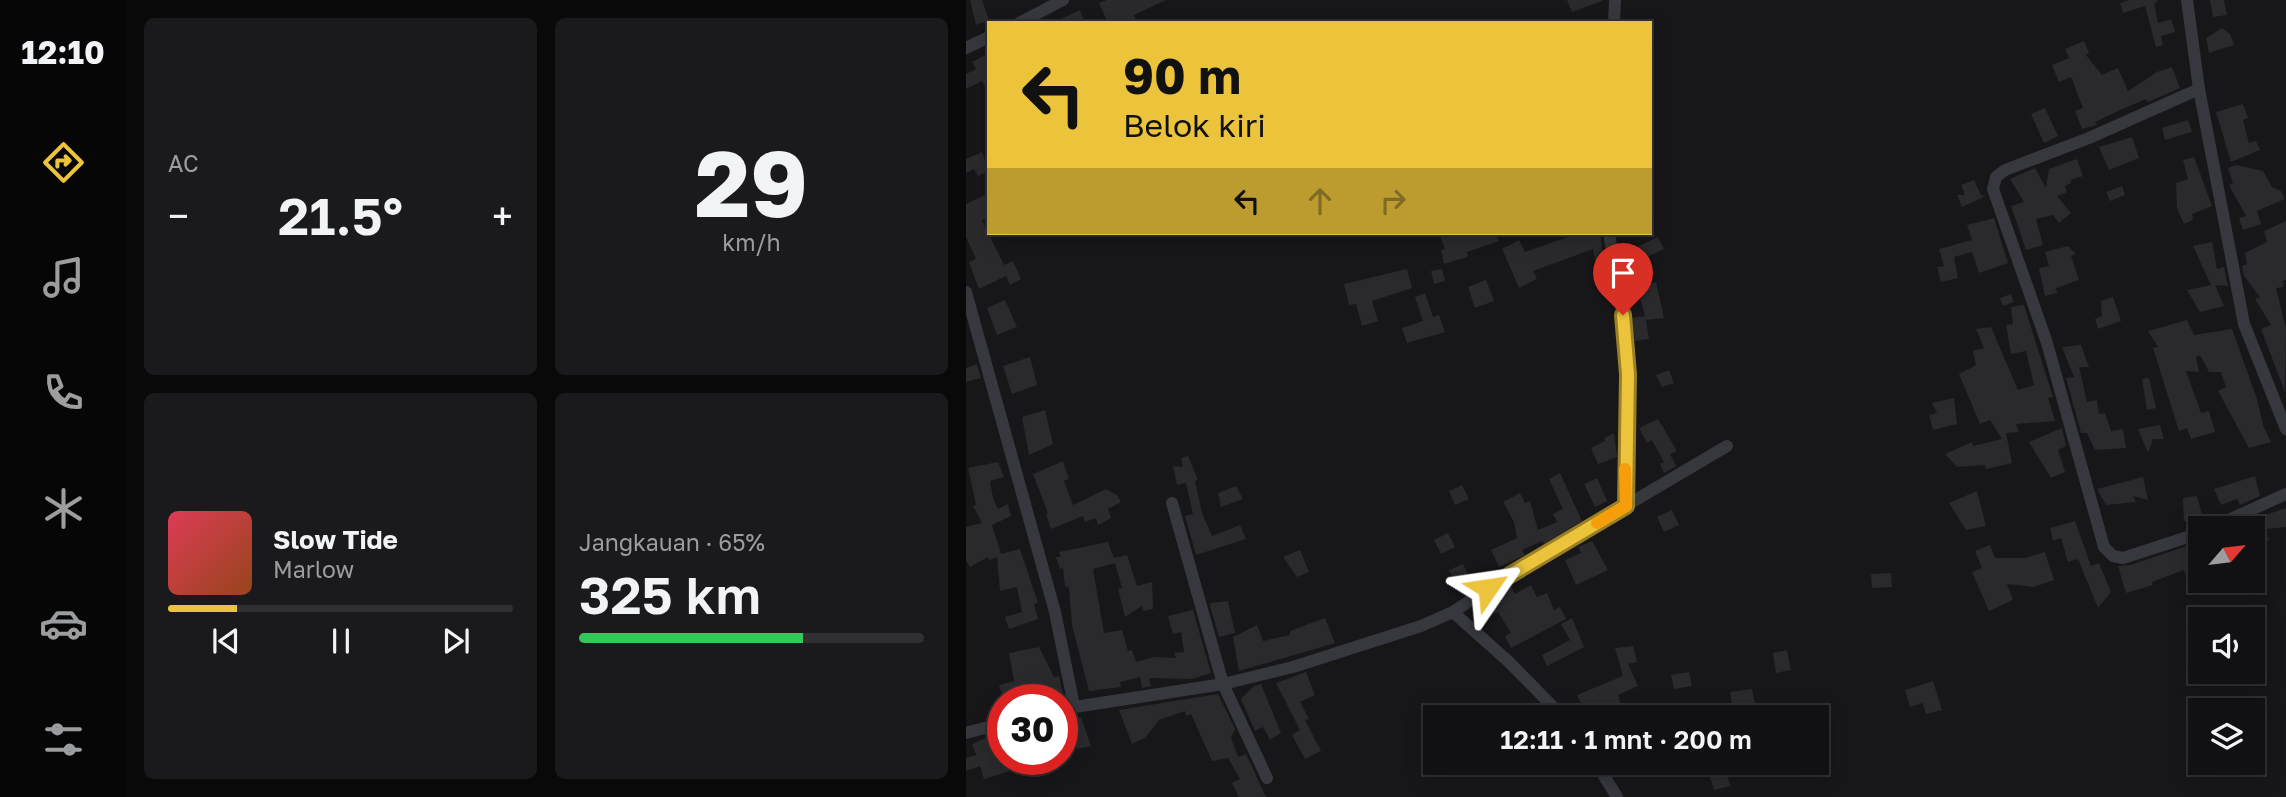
<!DOCTYPE html>
<html lang="id">
<head>
<meta charset="utf-8">
<style>
	:root { --surface:#111012; --page:#1a191b; --text:#f1f3f6; --muted:#9c9d9f; --line:#303032; --accent:#ecc43b }
	body { margin:0; font-family:"Golos Text",sans-serif; background:var(--page); color:var(--text); height:100vh; display:flex; flex-direction:column; font-size:26px; white-space:nowrap }
	* { box-sizing:border-box; margin:0 }
	p { font-size:23px; color:var(--muted) }
	.icon { flex:none; width:38px; height:38px; fill:none; stroke:currentColor; stroke-width:2; stroke-linecap:round; stroke-linejoin:round }
	.map { position:relative; flex:1; overflow:hidden }
	.sheet { display:flex; flex-direction:column; gap:18px; padding:18px; background:#09090a; width:840px }
	.sheet>* { flex:none }
	.top-card { position:absolute; left:21px; top:21px; width:665px; height:214px; border-radius:0px; box-shadow:0 4px 18px #0003,0 0 0 2px var(--line); background:#ecc43b; color:#111; overflow:hidden }
	.needle { width:46px; rotate:62deg }
	.fabs { position:absolute; left:1222px; top:516px; display:grid; gap:14px }
	.fabs a { display:grid; place-items:center; width:77px; height:77px; border-radius:0px; background:var(--surface); box-shadow:0 4px 18px #0003,0 0 0 2px var(--line); font-size:35px }
	.speed { position:absolute; left:21px; top:684px; display:flex; gap:14px; font-size:35px; font-weight:700; text-align:center }
	.speed>* { display:grid; place-content:center; width:91px; height:91px; border-radius:50%; background:var(--surface); box-shadow:0 4px 18px #0003,0 0 0 2px var(--line); line-height:1 }
	.speed .limit { border:10px solid #d22; background:#fff; color:#111 }
	.pin { position:absolute; display:grid; place-items:center; width:60px; height:60px; color:#fff; margin:-72px -30px; border-radius:50% 50% 50% 0; rotate:-45deg; box-shadow:0 0 7px #0007 }
	.pin .icon { rotate:45deg }
	.me { position:absolute; width:77px; margin:-38px; rotate:58deg; stroke-linejoin:round; filter:drop-shadow(0 0 5px #0008) }
	.turn { display:flex; align-items:center; gap:24px; height:147px; padding:0 21px; font-size:32px }
	.turn .icon { width:91px; height:91px; stroke-width:2.5 }
	.turn b { display:block; font-size:49px; line-height:60px }
	.lanes { display:flex; align-items:center; height:66px; padding:0 21px; background:#0003; justify-content:center; gap:35px; direction:ltr }
	.lanes .off { opacity:.35 }
	.big { font-size:52px; font-weight:600; line-height:1.1 }
	.sheet .tile { flex:1; display:flex; flex-direction:column; justify-content:center; gap:10px; min-width:0; padding:0 24px; border-radius:10px; background:var(--page) }
	.sheet .dial { align-items:center; gap:0 }
	.dial b { font-size:91px; line-height:1 }
	.song { display:flex; align-items:center; gap:21px }
	.cover { width:84px; height:84px; border-radius:10px; background:linear-gradient(135deg,hsl(350 70% 55%),hsl(20 70% 35%)) }
	.played { height:7px; border-radius:4px; background:linear-gradient(90deg,var(--accent) 20%,var(--line) 20%) }
	.keys { display:flex; justify-content:space-around; direction:ltr }
	.heat { display:flex; justify-content:space-between; align-items:center; font-size:38px; direction:ltr }
	.charge { height:10px; border-radius:5px; background:linear-gradient(90deg,#34c759 65%,var(--line) 0) }
	.sheet .tiles { flex:1; display:grid; gap:18px; grid-template-columns:repeat(2,1fr) }
	.trip { position:absolute; left:457px; top:705px; width:406px; height:70px; border-radius:0px; background:var(--surface); box-shadow:0 4px 18px #0003,0 0 0 2px var(--line); font-weight:600; line-height:70px; text-align:center }
	main { display:flex; flex:1; min-height:0 }
	.dock { display:flex; flex-direction:column; width:126px; justify-content:space-around; align-items:center; background:#070607; color:var(--muted) }
	.dock .icon { width:49px; height:49px }
	.dock .current { color:var(--accent) }
	.dock b { font-size:32px; color:var(--text) }
	.map>svg:first-child { display:block }
</style>
</head>
<body>
<main>
<nav class="dock">
<b>12:10</b>
<svg class="icon current" aria-label="directions" viewBox="0 0 24 24"><path d="M12 3l9 9-9 9-9-9zM9 14v-3h6M13 9l2 2-2 2"/></svg>
<svg class="icon" aria-label="music" viewBox="0 0 24 24"><path d="M9 18V5l10-2v13"/><circle cx="6" cy="18" r="3"/><circle cx="16" cy="16" r="3"/></svg>
<svg class="icon" aria-label="phone" viewBox="0 0 24 24"><path d="M5 4h4l2 5-3 2q2 4 5 5l2-3 5 2v4C11 20 4 13 5 4z"/></svg>
<svg class="icon" aria-label="climate" viewBox="0 0 24 24"><path d="M12 3v18M4 7l16 10M4 17L20 7"/></svg>
<svg class="icon" aria-label="car" viewBox="0 0 24 24"><path d="M5 17H2v-5l4-1 3-4h7l3 4 3 1v5h-3M9 17h6M6 11h13"/><circle cx="7" cy="17" r="2"/><circle cx="17" cy="17" r="2"/></svg>
<svg class="icon" aria-label="filters" viewBox="0 0 24 24"><path d="M4 7h16M4 17h16"/><circle cx="9" cy="7" r="2"/><circle cx="15" cy="17" r="2"/></svg>
</nav>
<section class="sheet">
<div class="tiles">
<div class="tile"><p>AC</p>
<div class="heat"><a>−</a><b class="big">21.5°</b><a>+</a></div>
</div>
<div class="tile dial"><b>29</b><p>km/h</p></div>
<div class="tile">
<div class="song"><i class="cover"></i><div><b>Slow Tide</b><p>Marlow</p></div></div>
<div class="played"></div>
<div class="keys"><svg class="icon" aria-label="previous" viewBox="0 0 24 24"><path d="M18 5L8 12l10 7zM5 5v14"/></svg><svg class="icon" aria-label="pause" viewBox="0 0 24 24"><path d="M8 5v14M16 5v14"/></svg><svg class="icon" aria-label="next" viewBox="0 0 24 24"><path d="M6 5l10 7-10 7zM19 5v14"/></svg></div>
</div>
<div class="tile"><p>Jangkauan · 65%</p><b class="big">325 km</b><div class="charge"></div></div>
</div>
</section>
<div class="map">
<svg width="1320" height="797" viewBox="0 0 1320 797">
	<rect width="100%" height="100%" fill="#171618"/>
	<path fill="#2a292c" d="M4 0H16L23 20 10 25Z
		M141 0H200L168 15 171 23H142L133 3Z
		M601 0H636V1L606 12Z
		M1164 0H1192L1188 4 1192 23 1205 19 1209 32 1195 36 1197 45 1190 47 1179 6 1157 13 1154 3Z
		M1244 0H1258L1261 15 1247 17Z
		M114 10 119 23H86Z
		M1256 28 1264 34 1268 45 1243 53 1240 38Z
		M1118 41 1123 53 1120 55 1136 75 1152 68 1162 91 1191 72 1206 67 1214 88 1182 102 1180 99 1154 110 1129 122 1131 125 1116 129 1109 111 1117 108 1105 77 1093 82 1086 65 1103 58 1099 49Z
		M23 53V94L16 81 0 89V74L10 69 6 62Z
		M1277 104 1282 118 1277 120 1283 143 1290 141 1294 150 1265 162 1250 112Z
		M1079 108 1092 136 1078 143 1065 114Z
		M1222 120 1226 132 1199 140 1196 128Z
		M1166 137 1173 158 1143 170 1133 147Z
		M16 152 23 171 12 176 8 169 0 173V159Z
		M1228 157 1246 206 1226 214 1227 220 1218 224 1211 208 1210 183 1222 179 1217 160Z
		M1111 159 1117 176 1104 180 1105 183 1099 186 1101 192 1091 196 1105 213 1093 223 1087 215 1070 219 1077 245 1060 250 1045 206 1058 202 1044 179 1069 168 1080 188 1083 169Z
		M1270 165 1297 171 1306 187 1315 191 1319 199 1291 211 1295 224 1277 230 1273 218 1280 216 1263 185 1267 183 1262 168Z
		M1008 180 1015 195 1020 196 996 207 991 195H999L995 185Z
		M1156 186 1159 195 1144 201 1140 192Z
		M23 193V217L16 220 38 265 47 261 55 279 44 285 40 276 13 289 3 262 10 259 0 237V204Z
		M1028 218 1042 263 1013 273 1006 252 988 257 992 278 975 282 971 267 978 266 973 249 1006 240 1001 225Z
		M1320 221V280L1317 281 1318 287 1310 288 1320 329 1319 392 1295 329 1305 325 1289 299 1294 297 1278 276 1276 266 1281 264 1279 253 1301 242 1298 231Z
		M473 233H530L533 241 501 252 502 257 478 264 475 250 479 249Z
		M613 233H634L639 266 630 267 627 249 567 271 571 279 553 288 536 249 553 240 559 252Z
		M692 237 698 249 677 259 671 247Z
		M1246 242 1251 269 1258 267 1262 286 1249 285 1258 306 1234 312 1221 290 1245 285 1227 246Z
		M1102 246 1110 254 1105 256 1113 280 1090 288 1091 293 1079 296 1073 268 1083 266 1079 252Z
		M441 269 446 288 406 301 412 321 396 326 390 304 383 305 378 284Z
		M476 269 479 281 468 284 465 271Z
		M520 280 528 301 509 308 502 287Z
		M690 282 698 318 680 320 683 339 669 341 666 318 679 316 671 287Z
		M459 293 467 317 473 315 479 332 441 343 436 328 457 321 449 297Z
		M1045 294 1048 302 1037 306 1034 298Z
		M1147 297 1155 321 1132 329 1129 319 1136 316 1135 301Z
		M39 300 51 327 31 335 21 308Z
		M1058 305 1087 397 1082 398 1089 421 1050 424 1053 432 1040 433 1046 463 1020 469 1019 465 991 467 979 454 1006 442 1007 446 1036 439 1024 420 1014 424 993 374 1010 365 1007 351 1018 348 1010 329 1025 327 1052 390 1068 385 1060 351 1045 354 1040 325 1047 324 1045 307Z
		M1221 320 1228 335 1266 329 1291 399 1297 425 1305 442 1283 448 1252 391 1260 387 1255 372H1243L1234 355 1230 357 1233 372 1220 371 1235 413 1243 411 1249 432 1225 439 1221 428 1213 431 1187 348 1192 347 1182 331Z
		M1115 345 1123 367H1113L1121 402 1131 400 1133 414 1139 413 1145 431 1157 429 1160 448 1129 450 1121 433H1115L1100 378 1108 377 1096 347Z
		M64 357 71 385 46 394 37 366Z
		M11 364 15 378 0 382V368Z
		M703 370 708 383 696 387 690 375Z
		M1183 378 1190 408 1181 410 1176 379Z
		M988 398 991 424 967 430 963 415 971 413 966 403Z
		M79 410 87 444 63 455 56 417Z
		M692 419 711 451 704 454 710 466 698 473 694 464 698 462 686 440 681 443 673 428Z
		M1194 425 1198 439H1187L1182 453 1172 429Z
		M1096 428 1100 446 1092 450 1099 472 1085 478 1063 442Z
		M648 433 651 457 632 464 625 448 639 441 638 438Z
		M222 456 232 480 229 481 236 513 246 536 274 525 280 539 230 555 219 516 227 514 220 483 211 485 207 466 217 467 215 458Z
		M97 461 103 479 98 481 107 505 140 489 151 495 155 502 142 509 145 518 132 525 130 518 119 522 117 516 85 529 80 514 82 513 67 474Z
		M32 462 38 477 24 481 27 498 32 509 42 504 45 516 26 525 35 554 54 549 72 603 68 604 72 619 43 629 39 617 56 612 51 587 34 591 31 557 23 560 22 557 4 567 0 560V527L16 523 7 506 10 505 2 468Z
		M594 473 616 521 578 544 576 541 556 550 559 555 533 567 525 550 551 538 548 522 537 502 554 493 559 503 564 501 572 530 591 522 587 514 597 509 583 479Z
		M1289 476 1294 496 1274 505 1271 499 1255 505 1248 489Z
		M1177 477 1182 500 1167 496 1170 502 1140 505 1131 489Z
		M631 478 641 501 629 507 618 484Z
		M496 485 503 499 489 505 483 491Z
		M270 486 277 499 255 507 252 493Z
		M1011 491 1020 526 1000 530 983 503Z
		M1231 496 1237 519 1218 521 1217 498Z
		M1320 508V527L1299 529 1303 540 1286 546V528L1282 521Z
		M706 510 713 525 698 532 691 517Z
		M1109 521 1125 566 1133 563 1145 592 1132 608 1112 559 1102 562 1095 538 1087 541 1084 528Z
		M482 533 489 547 475 554 468 540Z
		M626 541 642 570 610 585 599 560 615 553 612 547Z
		M142 542 148 558 161 555 171 586 186 582 187 609 177 611 176 606 159 617 152 589 156 588 149 563 127 569 138 633 156 630 162 651 166 650 170 662 188 657 210 658 208 653 218 652 215 632 207 634 202 616 227 610 245 673 226 679 183 678 185 686 176 688 174 677 154 682 155 687 123 691 106 625 103 588 99 586 97 568 94 569 90 557H95L93 552Z
		M1227 544 1229 550 1234 549V568L1219 574 1218 570 1186 582 1187 585 1160 593 1152 566 1164 565Z
		M1024 545 1029 558H1059L1079 552 1088 580 1068 587 1041 584 1047 600 1023 611 1006 572 1016 568 1009 551Z
		M334 550 343 572 331 577 317 557Z
		M497 564 505 581 499 583 502 590 494 593 483 570Z
		M925 573 926 587 906 588 905 574Z
		M544 585 549 594 565 585 571 597 581 593 588 610 594 607 600 619 545 648 539 636 545 633 532 612 528 614 521 600Z
		M262 601 269 633 253 637 244 606 245 603Z
		M359 618 369 643 273 671 267 637 291 625 297 641 324 635V631Z
		M606 618 618 647 581 666 576 655 604 640 595 624Z
		M667 646 671 662 662 664 672 686 652 695 657 711 643 718H632L627 706 618 710 611 695 657 676 649 648Z
		M73 647 88 677 93 676 98 700H38L33 685 48 681 43 653Z
		M821 650 825 670 810 673 807 653Z
		M340 672 349 695 334 702 343 719 339 720 355 751 339 759 326 735 334 730 310 683Z
		M723 672 726 686 708 689 705 675Z
		M967 681 976 710 960 714 957 703 944 707 939 690Z
		M295 684 315 733 304 740 297 727 289 731 275 699 288 686Z
		M786 689 791 716 776 718 773 704H766L764 692Z
		M252 694 269 729 265 738 272 757 280 754 300 797H273L266 783 274 779 262 758 246 761 225 714 220 716 219 711 193 720 179 738 166 744 153 710Z
		M115 717 125 746 111 749 109 740 96 743V723Z
		M26 735 34 760H78L18 779 14 766 0 771V758L10 755 6 744Z
		M759 766 764 786 748 790 742 771Z"/>
	<g fill="none" stroke-linecap="round" stroke-linejoin="round">
		<path stroke="#37383d" stroke-width="12" d="M1221 0 1233 89 1278 324 1320 429
			M53 23 97 0
			M648 23 649 0
			M0 48 23 37
			M1233 89 1123 138 1039 170 1030 177 1027 189 1081 343 1138 547 1147 556 1157 558 1234 533
			M643 233 660 338V506
			M0 292 89 612 108 706
			M206 503 257 684 301 778
			M1245 528 1320 494
			M487 612 546 573 761 446
			M96 709 257 684 327 667 455 626 487 612 543 662 598 718
			M0 733 37 723
			M630 763 651 797"/>
	</g>
	<g fill="none" stroke-linecap="round" stroke-linejoin="round">
		<g stroke="#997f26" stroke-width="18">
			<path id="route" d="M522 588 660 506 662 374 657 315"/>
		</g>
		<use href="#route" stroke="#ecc43b" stroke-width="12"/>
		<path stroke="#f59e0b" stroke-width="12" d="M631 523 660 506 659 469"/>
	</g>
</svg>
<div class="fabs">
<a><svg class="needle" viewBox="-14 -14 28 28"><path d="M0-13l5 13h-10z" fill="#e53935"/><path d="M0 13l5-13h-10z" fill="#9c9d9f"/></svg></a>
<a><svg class="icon" aria-label="sound" viewBox="0 0 24 24"><path d="M4 9h4l5-4v14l-5-4H4zM17 9q2 3 0 6"/></svg></a>
<a><svg class="icon" aria-label="layers" viewBox="0 0 24 24"><path d="M12 4l9 5-9 5-9-5zM3 14l9 5 9-5"/></svg></a>
</div>
<div class="speed"><div class="limit">30</div></div>
<div class="pin" style="left:657px;top:315px;background:#d93025"><svg class="icon" aria-label="arrive" viewBox="0 0 24 24"><path d="M6 21V4h12l-3 4 3 4H6"/></svg></div>
<svg class="me" style="left:522px;top:588px" viewBox="-20 -20 40 40"><path d="M0-17L14 15 0 8-14 15z" fill="#ecc43b" stroke="#fff" stroke-width="4"/></svg>
<div class="trip">12:11 · 1 mnt · 200 m</div>
<div class="top-card">
<div class="turn"><svg class="icon" aria-label="left" viewBox="0 0 24 24"><path d="M17 20v-9H6M10 6l-5 5 5 5"/></svg><div><b>90 m</b>Belok kiri</div></div>
<div class="lanes"><svg class="icon" aria-label="left" viewBox="0 0 24 24"><path d="M17 20v-9H6M10 6l-5 5 5 5"/></svg><svg class="icon off" aria-label="ahead" viewBox="0 0 24 24"><path d="M12 20V5M6 11l6-6 6 6"/></svg><svg class="icon off" aria-label="right" viewBox="0 0 24 24"><path d="M7 20v-9h11M14 6l5 5-5 5"/></svg></div>
</div>
</div>
</main>
</body>
</html>
